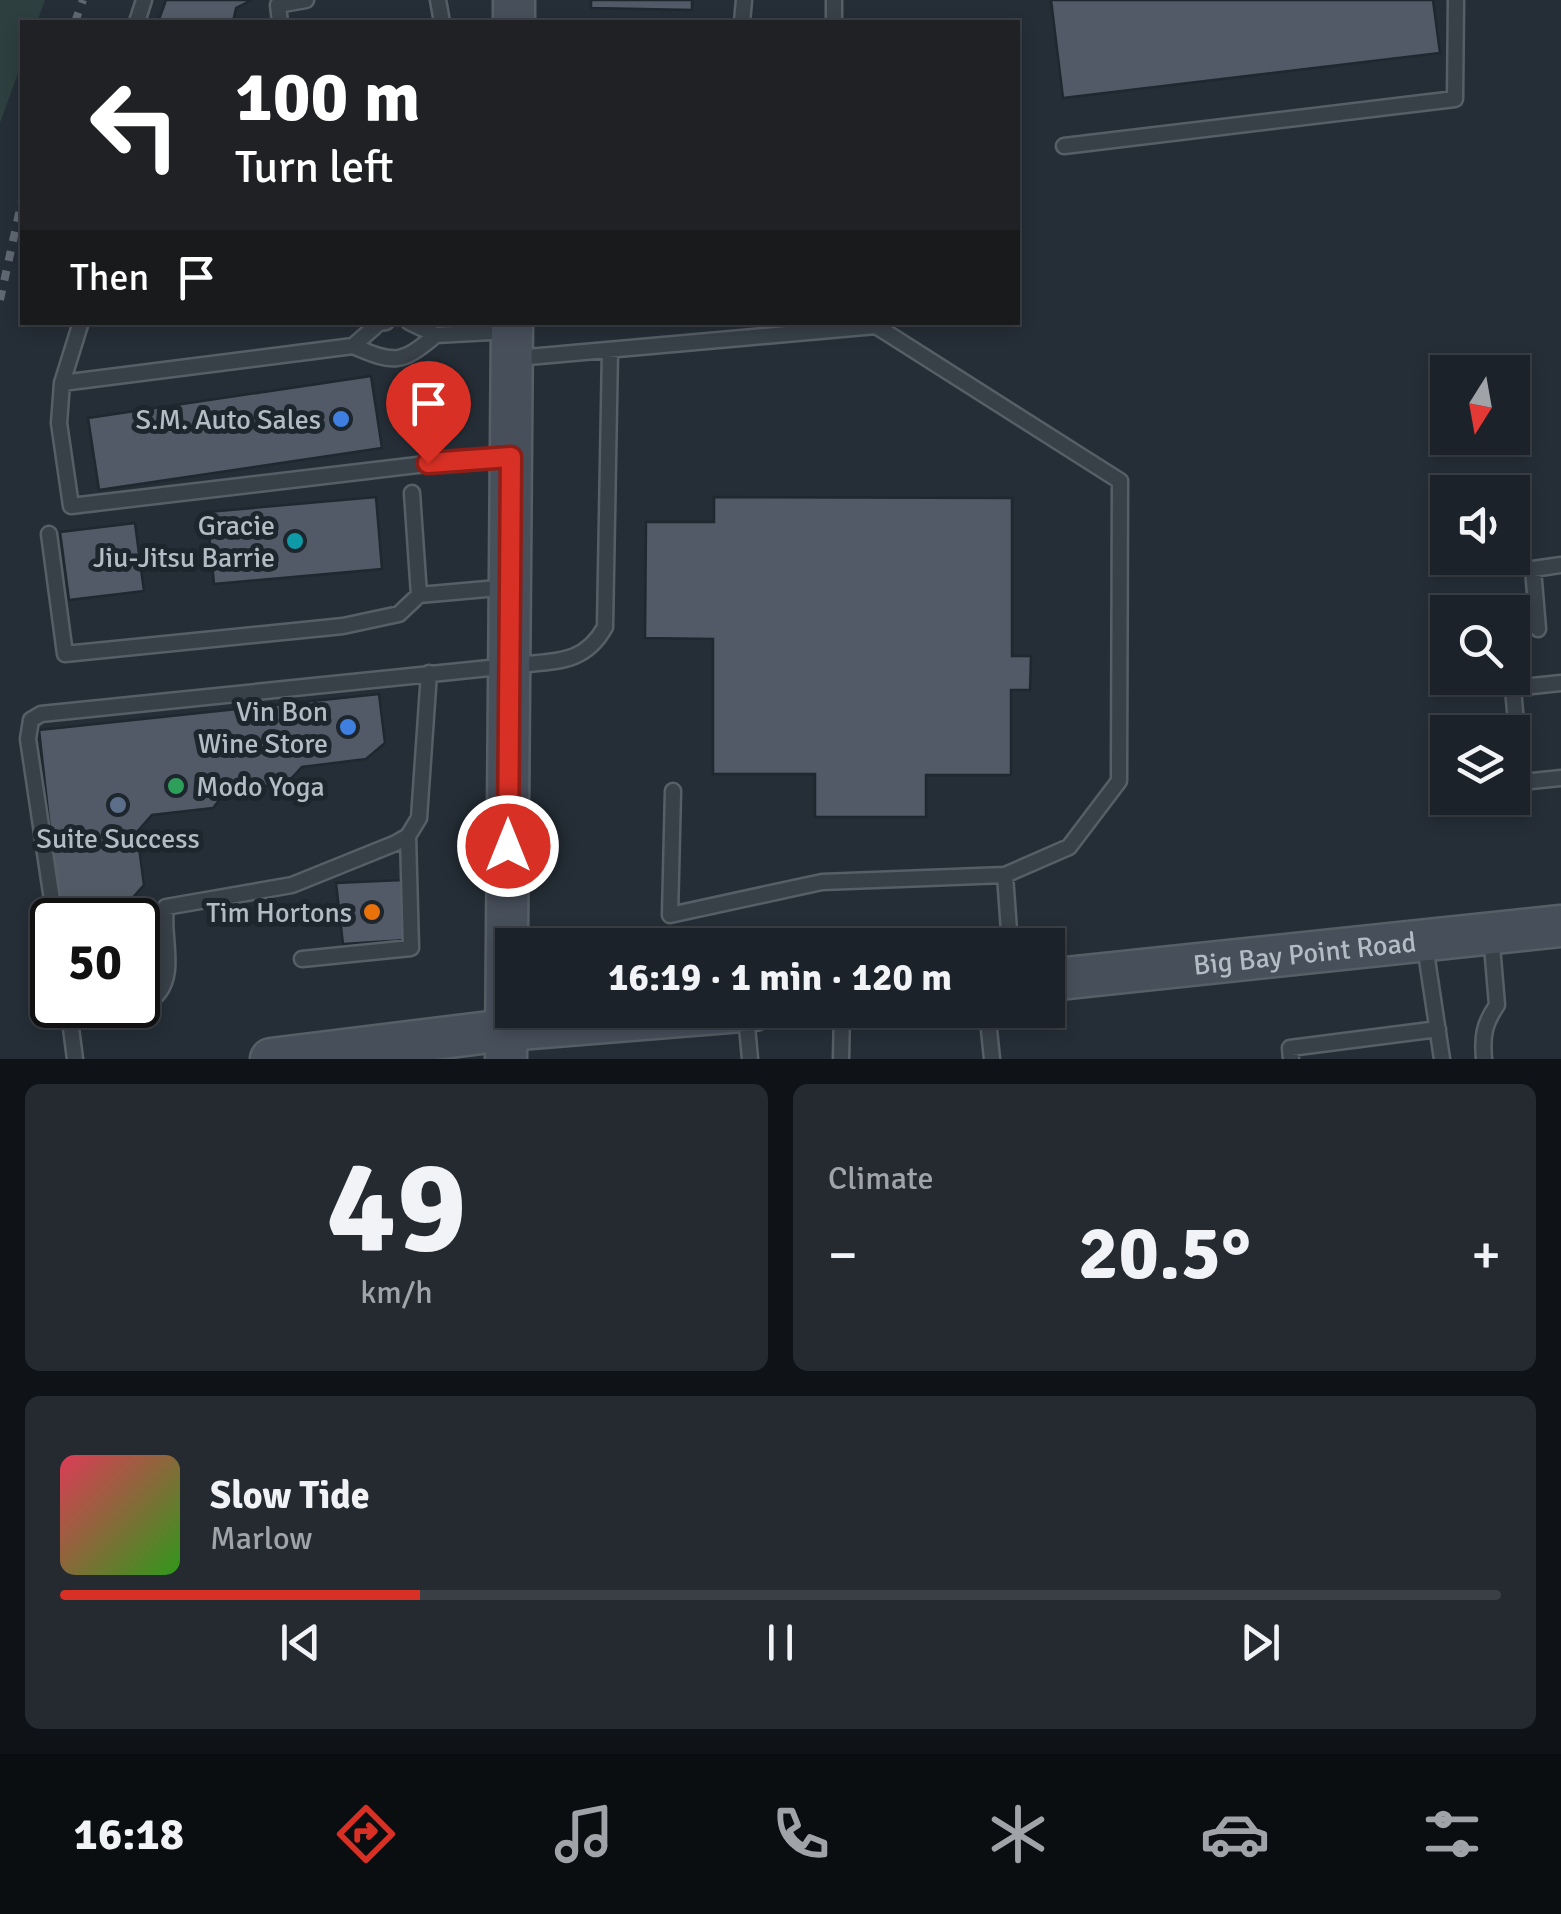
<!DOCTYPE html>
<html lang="en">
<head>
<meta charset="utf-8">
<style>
	:root { --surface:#1c2229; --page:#252a31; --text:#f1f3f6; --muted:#a0a4a8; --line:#3a3f46; --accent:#d93025 }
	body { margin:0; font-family:Signika,sans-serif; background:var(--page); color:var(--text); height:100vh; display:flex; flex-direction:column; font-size:38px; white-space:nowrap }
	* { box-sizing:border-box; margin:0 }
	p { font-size:32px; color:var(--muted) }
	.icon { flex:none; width:55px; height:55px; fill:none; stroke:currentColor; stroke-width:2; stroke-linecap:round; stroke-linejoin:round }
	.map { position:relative; height:1059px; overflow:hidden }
	.details { display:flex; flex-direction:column; gap:25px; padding:25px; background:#0f1317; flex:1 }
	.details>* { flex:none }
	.banner { position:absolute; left:20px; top:20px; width:1000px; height:305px; border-radius:0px; box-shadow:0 5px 15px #0003,0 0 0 2px var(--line); background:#202124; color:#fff; overflow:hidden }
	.needle { width:65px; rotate:191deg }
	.buttons { position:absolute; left:1430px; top:355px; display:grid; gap:20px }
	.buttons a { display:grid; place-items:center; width:100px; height:100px; border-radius:0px; background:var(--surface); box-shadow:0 5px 15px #0003,0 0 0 2px var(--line); font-size:50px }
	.speed { position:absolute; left:30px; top:898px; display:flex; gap:20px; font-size:50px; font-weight:700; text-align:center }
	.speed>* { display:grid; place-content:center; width:130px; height:130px; border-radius:50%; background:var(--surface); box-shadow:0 5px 15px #0003,0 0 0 2px var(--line); line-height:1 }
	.speed .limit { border:5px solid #111; border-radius:15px; background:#fff; color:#111 }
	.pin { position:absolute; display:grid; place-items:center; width:85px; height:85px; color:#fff; margin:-102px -42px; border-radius:50% 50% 50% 0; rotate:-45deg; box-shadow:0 0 10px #0007 }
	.pin .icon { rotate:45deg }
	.me { position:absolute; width:110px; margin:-55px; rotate:0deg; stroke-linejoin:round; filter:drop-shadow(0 0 8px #0008) }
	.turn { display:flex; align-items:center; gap:35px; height:210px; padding:0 50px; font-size:45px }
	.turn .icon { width:130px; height:130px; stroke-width:2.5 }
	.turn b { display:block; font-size:70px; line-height:85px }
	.then { display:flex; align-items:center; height:95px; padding:0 50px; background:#0003; gap:20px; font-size:38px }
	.big { font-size:75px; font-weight:800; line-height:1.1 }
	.details .tile { flex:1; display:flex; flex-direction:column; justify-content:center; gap:15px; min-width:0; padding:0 35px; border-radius:15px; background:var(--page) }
	.details .dial { align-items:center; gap:0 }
	.dial b { font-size:130px; line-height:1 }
	.song { display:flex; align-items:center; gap:30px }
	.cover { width:120px; height:120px; border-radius:15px; background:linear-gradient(135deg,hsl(350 70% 55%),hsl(110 70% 35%)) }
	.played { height:10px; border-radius:5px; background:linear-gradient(90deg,var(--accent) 25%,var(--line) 25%) }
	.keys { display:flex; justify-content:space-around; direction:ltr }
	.heat { display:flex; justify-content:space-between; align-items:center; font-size:55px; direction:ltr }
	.details .tiles { flex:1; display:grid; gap:25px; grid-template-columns:1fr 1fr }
	.tile:last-child { grid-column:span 2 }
	.trip { position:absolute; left:495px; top:928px; width:570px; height:100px; border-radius:0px; background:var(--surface); box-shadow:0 5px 15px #0003,0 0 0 2px var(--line); font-weight:800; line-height:100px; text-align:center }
	.tabs { display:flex; height:160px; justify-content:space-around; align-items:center; background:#0b0e10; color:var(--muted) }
	.tabs .icon { width:70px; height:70px }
	.tabs .selected { color:var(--accent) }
	.tabs b { font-size:45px; color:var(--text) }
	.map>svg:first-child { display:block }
</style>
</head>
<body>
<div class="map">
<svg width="1561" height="1059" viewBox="0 0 1561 1059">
	<rect width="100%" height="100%" fill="#252e37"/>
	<path fill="#2d3f3e" d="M0 0H45L37 22H22V62L0 123Z"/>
	<path fill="#515a66" stroke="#1f272f" stroke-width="2.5" d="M166 0H252L236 8 233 22H158Z
		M591 0H692V10L591 8Z
		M1051 0H1433L1440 53 1063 98Z
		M371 376 382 448 99 490 88 418Z
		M376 497 382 569 214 584 207 512Z
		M714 497 1012 498V656H1031L1030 690H1011V775H926V817H815V774H713V639L645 638 646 522H714Z
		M135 523 144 591 69 600 60 532Z
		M379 694 385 743 366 759 302 767 287 783 226 792 213 808 152 815 137 832 144 885 129 902 131 920H60L39 730Z
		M402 880 407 940 343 944 336 883Z"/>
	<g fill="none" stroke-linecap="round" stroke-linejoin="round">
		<g stroke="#565e66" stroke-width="19">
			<path id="lane" d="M438 0 442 22
				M834 0V22
				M137 22 144 0
				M280 22 278 5 306 0
				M742 22 744 0
				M1064 146 1455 99 1456 0
				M386 322 379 323 353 346C395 364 401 364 436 335
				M409 322 436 335 511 331
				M353 346 62 383 59 423 71 506 468 459 510 457
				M517 358 876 326 1120 481 1119 781 1069 847 1005 875 822 882 670 915 673 791
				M62 383 81 322
				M412 493 419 595
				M49 534 65 654 343 626 399 614 419 595 509 587
				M1538 629 1533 569 1561 565
				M1561 683 1513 688 1521 782 1561 778
				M1005 875 1010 945
				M55 920 28 739 31 720 41 714 509 666C551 660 583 667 605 627L610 350
				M1425 946 1442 1059
				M302 959 411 948 408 836
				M68 1005 75 1059
				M987 1010 992 1059
				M746 1015 750 1059
				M69 1016C104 1013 162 1018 167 970 169 949 163 928 166 907L292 885 396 843 408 836 419 818 429 673
				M841 1059 842 1010
				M1291 1059 1290 1048 1438 1029
				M1484 1059C1482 1036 1484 1024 1497 1005L1491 934"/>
		</g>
		<g stroke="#565e66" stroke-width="45">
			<g id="secondary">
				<path d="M514 22V0"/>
				<path id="s1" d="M1048 980 1561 926"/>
				<path d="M271 1059 506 1030 754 1010"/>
				<path d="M506 1059 512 322"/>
			</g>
		</g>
		<use href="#lane" stroke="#384048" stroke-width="14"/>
		<use href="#secondary" stroke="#474f5b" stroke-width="40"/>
		<path stroke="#5f6772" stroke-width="8" stroke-dasharray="10 10" stroke-linecap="butt" d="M75 22 83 0
			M0 300 22 200"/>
	</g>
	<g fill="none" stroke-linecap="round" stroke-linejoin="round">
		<g stroke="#8d1f18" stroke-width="25">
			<path id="route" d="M428 463 511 457 508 846"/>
		</g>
		<use href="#route" stroke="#d93025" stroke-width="18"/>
	</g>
	<g fill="#3f7fe0" stroke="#1d252d" stroke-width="4">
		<circle cx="341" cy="419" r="10"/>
		<circle cx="348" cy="727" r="10"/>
	</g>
	<circle fill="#0f9aa8" stroke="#1d252d" stroke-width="4" cx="295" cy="541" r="10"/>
	<circle fill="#2e9e5b" stroke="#1d252d" stroke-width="4" cx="176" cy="786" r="10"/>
	<circle fill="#5c6f8a" stroke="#1d252d" stroke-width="4" cx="118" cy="805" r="10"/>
	<circle fill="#e8710a" stroke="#1d252d" stroke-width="4" cx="372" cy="912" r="10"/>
	<g text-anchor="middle" stroke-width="10" stroke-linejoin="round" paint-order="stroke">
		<g font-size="28" fill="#b3bbc4" stroke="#1d252d" text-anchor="end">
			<text x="321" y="429">S.M. Auto Sales</text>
			<text x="275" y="535">Gracie<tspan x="275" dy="32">Jiu-Jitsu Barrie</tspan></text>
			<text x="328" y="721">Vin Bon<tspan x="328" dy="32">Wine Store</tspan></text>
			<text x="196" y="796" text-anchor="start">Modo Yoga</text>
			<text x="118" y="848" text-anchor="middle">Suite Success</text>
			<text x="352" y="922">Tim Hortons</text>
		</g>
		<g font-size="28" fill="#b3bbc4" stroke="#1d252d">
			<text dy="10" stroke="none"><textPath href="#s1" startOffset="258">Big Bay Point Road</textPath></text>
		</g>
	</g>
</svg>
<div class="buttons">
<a><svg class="needle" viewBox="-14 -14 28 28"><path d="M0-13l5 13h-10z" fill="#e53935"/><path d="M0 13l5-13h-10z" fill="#a0a4a8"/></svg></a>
<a><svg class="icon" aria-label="sound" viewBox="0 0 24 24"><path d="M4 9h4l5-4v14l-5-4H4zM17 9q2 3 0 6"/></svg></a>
<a><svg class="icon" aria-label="search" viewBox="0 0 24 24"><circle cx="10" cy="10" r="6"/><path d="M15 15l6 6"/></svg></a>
<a><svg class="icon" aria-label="layers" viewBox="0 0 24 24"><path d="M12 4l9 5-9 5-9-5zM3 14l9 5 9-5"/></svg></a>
</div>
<div class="speed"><div class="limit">50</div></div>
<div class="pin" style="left:428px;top:463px;background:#d93025"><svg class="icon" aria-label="arrive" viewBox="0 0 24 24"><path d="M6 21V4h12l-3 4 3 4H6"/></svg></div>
<svg class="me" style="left:508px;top:846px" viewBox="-20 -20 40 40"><circle r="17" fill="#d93025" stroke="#fff" stroke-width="3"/><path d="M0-11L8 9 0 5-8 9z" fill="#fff"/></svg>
<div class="trip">16:19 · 1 min · 120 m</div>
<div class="banner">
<div class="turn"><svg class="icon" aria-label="left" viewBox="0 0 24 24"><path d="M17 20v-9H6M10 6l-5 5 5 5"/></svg><div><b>100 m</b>Turn left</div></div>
<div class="then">Then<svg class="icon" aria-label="arrive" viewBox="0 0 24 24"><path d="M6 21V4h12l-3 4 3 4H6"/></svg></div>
</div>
</div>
<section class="details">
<div class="tiles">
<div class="tile dial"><b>49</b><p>km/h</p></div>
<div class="tile"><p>Climate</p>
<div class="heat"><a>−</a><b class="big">20.5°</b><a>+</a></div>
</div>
<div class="tile">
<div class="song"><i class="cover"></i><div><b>Slow Tide</b><p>Marlow</p></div></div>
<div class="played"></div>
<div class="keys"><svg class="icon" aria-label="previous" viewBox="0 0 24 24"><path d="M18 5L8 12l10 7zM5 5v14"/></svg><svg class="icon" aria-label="pause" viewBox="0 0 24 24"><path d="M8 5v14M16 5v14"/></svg><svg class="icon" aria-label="next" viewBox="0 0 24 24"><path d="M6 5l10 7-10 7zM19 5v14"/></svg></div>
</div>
</div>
</section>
<nav class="tabs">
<b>16:18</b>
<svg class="icon selected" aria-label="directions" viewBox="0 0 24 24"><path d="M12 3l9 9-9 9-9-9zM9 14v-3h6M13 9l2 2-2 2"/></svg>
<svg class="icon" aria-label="music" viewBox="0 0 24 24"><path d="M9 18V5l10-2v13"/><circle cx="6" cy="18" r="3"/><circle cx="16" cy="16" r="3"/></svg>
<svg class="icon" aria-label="phone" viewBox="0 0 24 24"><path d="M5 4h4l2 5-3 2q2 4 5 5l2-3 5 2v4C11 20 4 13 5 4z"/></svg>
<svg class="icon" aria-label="climate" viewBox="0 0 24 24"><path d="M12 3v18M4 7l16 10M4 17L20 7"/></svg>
<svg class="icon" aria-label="car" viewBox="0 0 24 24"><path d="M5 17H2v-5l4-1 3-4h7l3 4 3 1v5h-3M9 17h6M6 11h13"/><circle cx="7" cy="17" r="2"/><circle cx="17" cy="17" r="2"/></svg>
<svg class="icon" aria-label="filters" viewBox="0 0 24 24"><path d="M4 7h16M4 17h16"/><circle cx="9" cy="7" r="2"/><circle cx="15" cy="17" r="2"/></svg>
</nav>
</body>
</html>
